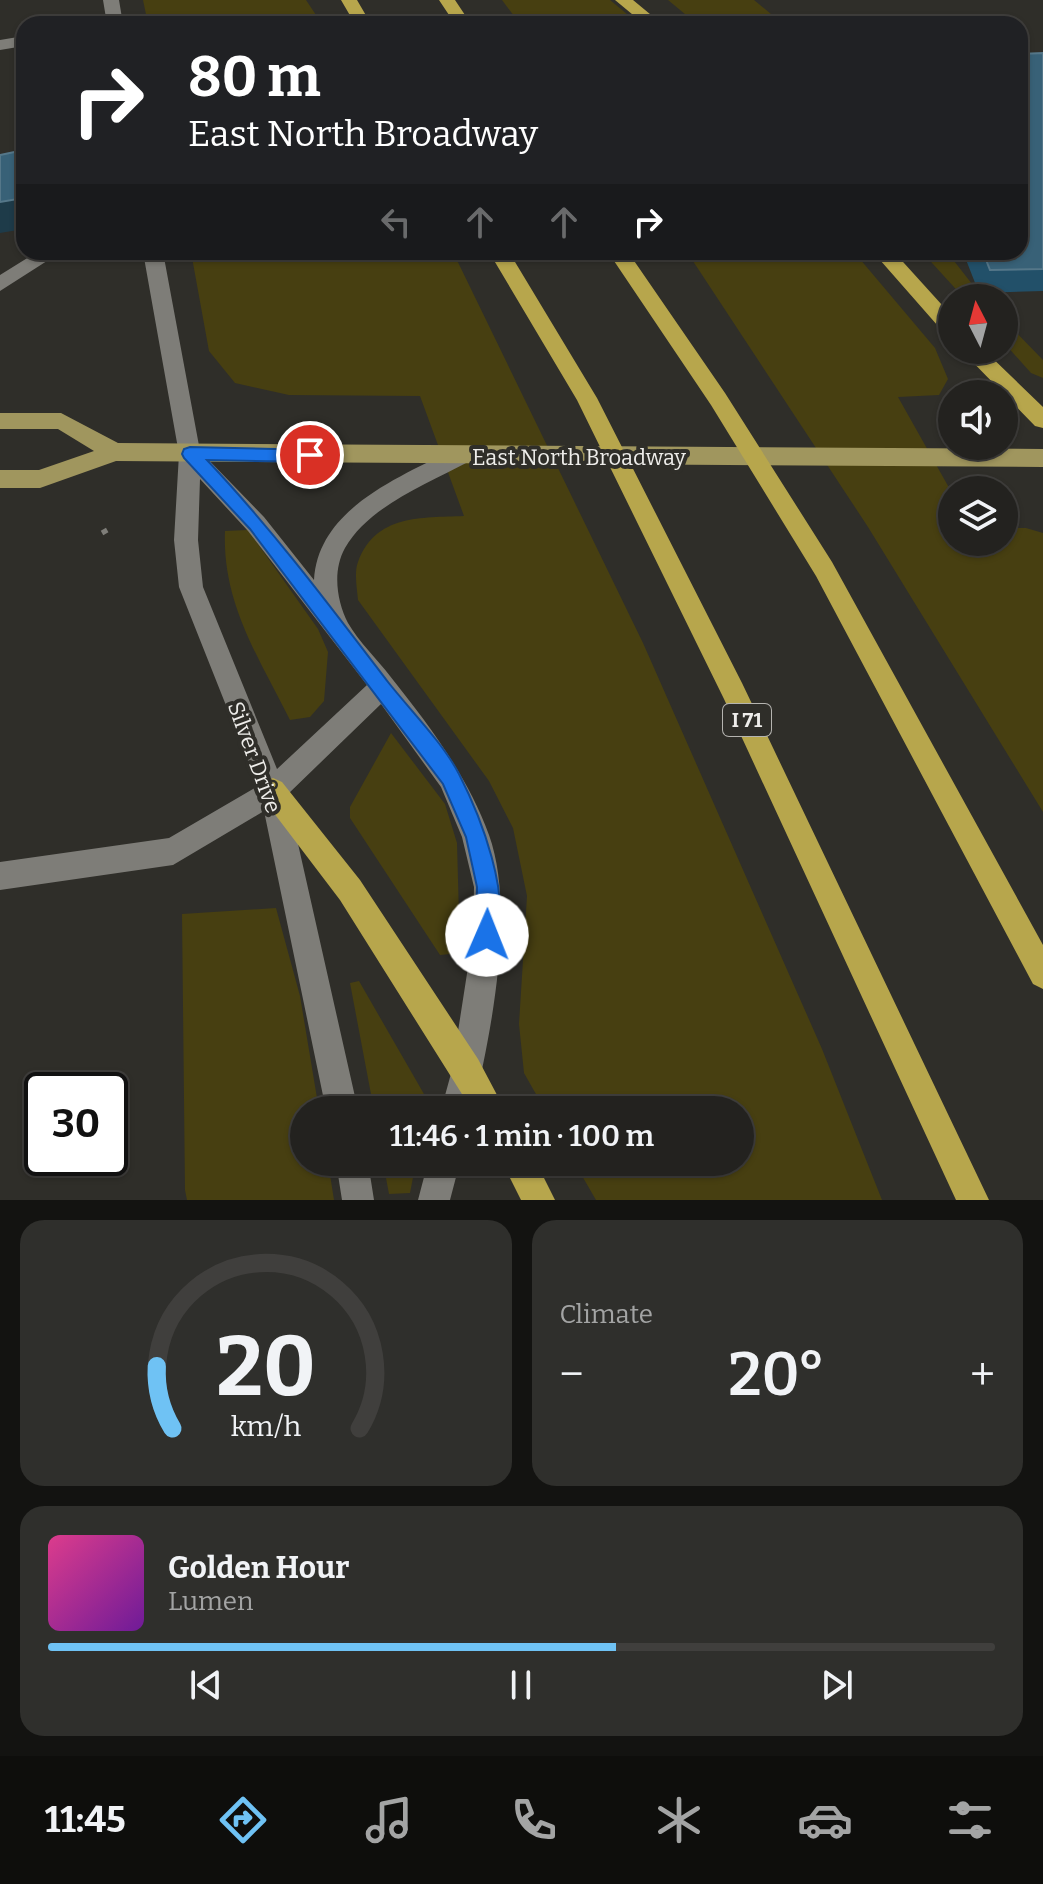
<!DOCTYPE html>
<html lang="en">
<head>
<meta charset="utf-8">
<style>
	:root { --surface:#23221f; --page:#2f2f2c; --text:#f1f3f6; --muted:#a3a4a4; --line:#403f3d; --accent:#6fc2f4 }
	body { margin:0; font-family:Bitter,serif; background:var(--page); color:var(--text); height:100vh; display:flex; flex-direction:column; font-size:30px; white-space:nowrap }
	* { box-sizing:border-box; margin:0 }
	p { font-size:26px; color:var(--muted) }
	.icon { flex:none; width:44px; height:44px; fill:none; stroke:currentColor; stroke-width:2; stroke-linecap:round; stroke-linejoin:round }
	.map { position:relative; height:1200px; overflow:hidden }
	.details { display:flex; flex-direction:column; gap:20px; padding:20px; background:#131311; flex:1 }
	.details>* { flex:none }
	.top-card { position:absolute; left:16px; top:16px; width:1012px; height:244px; border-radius:24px; box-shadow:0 2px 6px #0004,0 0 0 2px var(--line); background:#202124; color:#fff; overflow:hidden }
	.needle { width:52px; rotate:354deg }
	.controls { position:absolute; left:938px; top:284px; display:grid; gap:16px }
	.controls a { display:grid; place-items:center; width:80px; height:80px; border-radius:50%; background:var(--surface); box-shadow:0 2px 6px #0004,0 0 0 2px var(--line); font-size:40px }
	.speed { position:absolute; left:24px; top:1072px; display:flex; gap:16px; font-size:40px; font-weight:700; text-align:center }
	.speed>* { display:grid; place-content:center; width:104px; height:104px; border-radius:50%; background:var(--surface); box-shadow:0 2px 6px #0004,0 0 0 2px var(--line); line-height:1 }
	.speed .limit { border:4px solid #111; border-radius:12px; background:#fff; color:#111 }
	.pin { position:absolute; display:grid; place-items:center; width:68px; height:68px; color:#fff; margin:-34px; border:4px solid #fff; border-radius:50%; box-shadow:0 2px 8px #0007 }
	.me { position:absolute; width:88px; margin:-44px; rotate:1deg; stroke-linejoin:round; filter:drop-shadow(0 0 6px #0008) }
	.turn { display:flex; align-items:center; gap:28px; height:168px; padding:0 40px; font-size:36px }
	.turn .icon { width:104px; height:104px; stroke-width:2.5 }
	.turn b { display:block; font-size:56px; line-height:68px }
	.lanes { display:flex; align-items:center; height:76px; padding:0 40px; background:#0003; justify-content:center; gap:40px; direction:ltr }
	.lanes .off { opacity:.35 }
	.big { font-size:60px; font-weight:600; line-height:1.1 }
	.details .tile { flex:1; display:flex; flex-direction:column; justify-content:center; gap:12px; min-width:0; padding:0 28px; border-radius:24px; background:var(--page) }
	.details .dial { align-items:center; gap:0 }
	.dial svg { height:208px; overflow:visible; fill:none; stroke:var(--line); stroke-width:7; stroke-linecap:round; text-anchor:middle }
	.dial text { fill:var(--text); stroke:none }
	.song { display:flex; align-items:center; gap:24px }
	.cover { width:96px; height:96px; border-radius:12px; background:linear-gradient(135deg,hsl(330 70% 55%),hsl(280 70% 35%)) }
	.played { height:8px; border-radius:4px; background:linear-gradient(90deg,var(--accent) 60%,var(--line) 60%) }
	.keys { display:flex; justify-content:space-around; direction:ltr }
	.heat { display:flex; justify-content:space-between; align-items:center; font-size:44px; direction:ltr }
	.details .tiles { flex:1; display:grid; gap:20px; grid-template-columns:1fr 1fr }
	.tile:last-child { grid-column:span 2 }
	.trip { position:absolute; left:290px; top:1096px; width:464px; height:80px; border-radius:40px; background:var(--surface); box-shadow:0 2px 6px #0004,0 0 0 2px var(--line); font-weight:600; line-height:80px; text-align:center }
	.tabs { display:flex; height:128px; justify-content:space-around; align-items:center; background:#0e0e0c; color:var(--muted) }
	.tabs .icon { width:56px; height:56px }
	.tabs .active { color:var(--accent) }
	.tabs b { font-size:36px; color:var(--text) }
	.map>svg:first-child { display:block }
</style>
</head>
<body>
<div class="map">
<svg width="1043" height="1200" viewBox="0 0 1043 1200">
	<rect width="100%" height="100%" fill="#2f2e29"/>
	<path fill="#473f11" d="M143 0H306L322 24H148Z
		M502 0H610L639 24H520Z
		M668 0H754L783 24H697Z
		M191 252H453L643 643 822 1049 882 1200H596L574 1162H740V1110H545L524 1073 519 1024 527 896 513 828 489 781 358 600C357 589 354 572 358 562 376 514 421 518 464 516L420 396 289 395 235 383 209 351Z
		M687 252H854L935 348 948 379 939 395 898 397 952 493V542H1004V528H1026L1043 533V812L868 527Z
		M922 252H947L983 298H964Z
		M1004 320 1043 360V378L1031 373 1004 343Z
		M248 530 318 629 328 652 324 701 310 717 290 720C259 658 222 603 225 531Z
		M391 733 445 804 457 843 460 953 440 955 350 818V807Z
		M276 908 300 996 319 1110H304V1162H328L334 1200H187L185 1190 182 914Z
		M359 981 428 1101 426 1110H374L350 983Z
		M383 1162H416L410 1193 389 1194Z"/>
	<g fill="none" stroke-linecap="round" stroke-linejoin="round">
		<path stroke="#7f7e79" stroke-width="5" stroke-dasharray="6 4" stroke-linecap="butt" d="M102 533 109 529"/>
		<path fill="#7e7d78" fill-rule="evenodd" d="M103 0H119L123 24H107Z
			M24 36V46L0 50V40Z
			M37 252H61L0 291V275Z
			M143 252H163L200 451 264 517 314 580C318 509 398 478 452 450L460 447 468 450 471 456 468 462C427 484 369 506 345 548 332 571 337 602 348 623 359 642 377 659 390 676 429 725 467 775 489 835 516 910 491 1033 473 1110H441L452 1070 473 935 474 887 462 837 441 787 381 704 287 795 358 1110H326L264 811 173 865 0 890V862L169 838 258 786 179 587 174 540 179 454ZM200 479 248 531 367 685 277 769 203 587 198 540Z
			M336 1162H368L374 1200H342Z
			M428 1162H460L450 1200H418Z"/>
		<path fill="#a0965e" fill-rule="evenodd" d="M0 413H61L118 443 1043 449V467L116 461 40 488H0V470H39L94 451 58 429H0Z"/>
		<path fill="#b7a64c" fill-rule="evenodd" d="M341 0H357L371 24H355Z
			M439 0H455L471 24H455Z
			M615 0H633L662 24H644Z
			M489 252H509L597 398 742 683 989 1200H956L724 699 577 400Z
			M608 252H628L725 393 832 562 1043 945V989L1033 984 816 576 711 405Z
			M873 252H894L952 316V336L945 334Z
			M961 350H984L1043 407V428L1035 426Z
			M273 778 282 782 360 880 478 1059 505 1110H472L340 900 264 800 260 791 264 782Z
			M502 1162H536L555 1200H521Z"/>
	</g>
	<path fill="#225069" d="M1043 53V291L979 293 963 252H1020Z"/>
	<path fill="#1e3b49" d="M24 198V229L0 233V202Z"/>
	<path fill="#386177" stroke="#557789" stroke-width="2" d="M1043 53V269L990 270 983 252H1020V54Z
		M24 150V198L0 202V155Z"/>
	<path fill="#1a73e8" stroke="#114b97" stroke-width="2" d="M190 447 316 450 319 455 310 462 207 460C273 530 330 606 388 682 410 710 443 743 459 774 480 815 513 898 495 943L487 946 479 943 476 935 477 887 466 837 443 784 250 529 184 458 182 454 184 449Z"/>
	<g text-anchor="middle" stroke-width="8" stroke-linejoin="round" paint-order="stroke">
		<rect fill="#2f2e29" stroke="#b5b4b0" stroke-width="2" x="723" y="704" width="48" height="32" rx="6"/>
		<g font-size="20" font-weight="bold" fill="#eeedea">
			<text x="747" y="727">I 71</text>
		</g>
		<g font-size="22" fill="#eeedea" stroke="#2f2e29">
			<text x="579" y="465">East North Broadway</text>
			<text transform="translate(255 757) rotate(70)" y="8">Silver Drive</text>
		</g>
	</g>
</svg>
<div class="controls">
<a><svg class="needle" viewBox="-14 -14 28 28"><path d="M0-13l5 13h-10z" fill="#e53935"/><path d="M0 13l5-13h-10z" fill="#a3a4a4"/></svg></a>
<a><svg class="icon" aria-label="sound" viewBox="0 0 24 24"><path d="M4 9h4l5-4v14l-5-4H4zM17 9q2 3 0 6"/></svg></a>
<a><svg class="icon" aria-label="layers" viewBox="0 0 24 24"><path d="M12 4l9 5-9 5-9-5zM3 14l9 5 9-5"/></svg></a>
</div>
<div class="speed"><div class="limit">30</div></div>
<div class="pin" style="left:310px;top:455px;background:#d93025"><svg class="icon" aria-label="arrive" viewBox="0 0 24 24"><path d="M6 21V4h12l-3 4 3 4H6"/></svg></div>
<svg class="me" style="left:487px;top:935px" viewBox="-20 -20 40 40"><circle r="19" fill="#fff"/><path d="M0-13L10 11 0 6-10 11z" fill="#1a73e8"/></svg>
<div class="trip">11:46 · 1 min · 100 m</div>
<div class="top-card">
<div class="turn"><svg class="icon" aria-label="right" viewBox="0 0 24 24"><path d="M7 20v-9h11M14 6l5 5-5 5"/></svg><div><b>80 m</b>East North Broadway</div></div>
<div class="lanes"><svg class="icon off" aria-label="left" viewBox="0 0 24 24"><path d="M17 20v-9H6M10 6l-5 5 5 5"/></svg><svg class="icon off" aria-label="ahead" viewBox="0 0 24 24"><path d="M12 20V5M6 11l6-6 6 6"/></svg><svg class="icon off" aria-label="ahead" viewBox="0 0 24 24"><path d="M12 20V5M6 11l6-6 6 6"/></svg><svg class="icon" aria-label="right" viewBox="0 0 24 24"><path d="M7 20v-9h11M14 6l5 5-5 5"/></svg></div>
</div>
</div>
<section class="details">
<div class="tiles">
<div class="tile dial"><svg viewBox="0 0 100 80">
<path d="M14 69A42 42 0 1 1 86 69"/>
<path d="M14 69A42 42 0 0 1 8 45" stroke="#6fc2f4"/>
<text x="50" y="56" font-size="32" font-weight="700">20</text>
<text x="50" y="72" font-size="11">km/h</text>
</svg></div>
<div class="tile"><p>Climate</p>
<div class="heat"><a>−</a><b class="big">20°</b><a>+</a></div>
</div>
<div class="tile">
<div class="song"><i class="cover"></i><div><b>Golden Hour</b><p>Lumen</p></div></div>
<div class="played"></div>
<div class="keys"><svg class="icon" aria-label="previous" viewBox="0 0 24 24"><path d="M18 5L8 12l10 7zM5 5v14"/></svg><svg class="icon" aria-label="pause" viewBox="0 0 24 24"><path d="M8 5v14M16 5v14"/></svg><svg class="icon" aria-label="next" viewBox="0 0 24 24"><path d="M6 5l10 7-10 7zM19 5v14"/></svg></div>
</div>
</div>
</section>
<nav class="tabs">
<b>11:45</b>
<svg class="icon active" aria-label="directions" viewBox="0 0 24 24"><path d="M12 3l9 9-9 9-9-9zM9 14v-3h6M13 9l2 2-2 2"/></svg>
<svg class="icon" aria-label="music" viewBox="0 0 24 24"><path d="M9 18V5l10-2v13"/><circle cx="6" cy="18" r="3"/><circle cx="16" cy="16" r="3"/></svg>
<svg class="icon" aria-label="phone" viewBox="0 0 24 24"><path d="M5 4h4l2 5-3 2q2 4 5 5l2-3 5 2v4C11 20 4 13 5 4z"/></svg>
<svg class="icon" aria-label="climate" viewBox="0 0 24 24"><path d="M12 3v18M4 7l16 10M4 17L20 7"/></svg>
<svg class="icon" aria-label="car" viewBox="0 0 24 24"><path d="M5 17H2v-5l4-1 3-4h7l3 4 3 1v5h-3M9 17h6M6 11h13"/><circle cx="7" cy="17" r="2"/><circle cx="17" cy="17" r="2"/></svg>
<svg class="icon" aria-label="filters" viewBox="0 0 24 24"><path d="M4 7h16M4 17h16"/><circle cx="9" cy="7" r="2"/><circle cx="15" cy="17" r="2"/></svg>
</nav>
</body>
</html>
